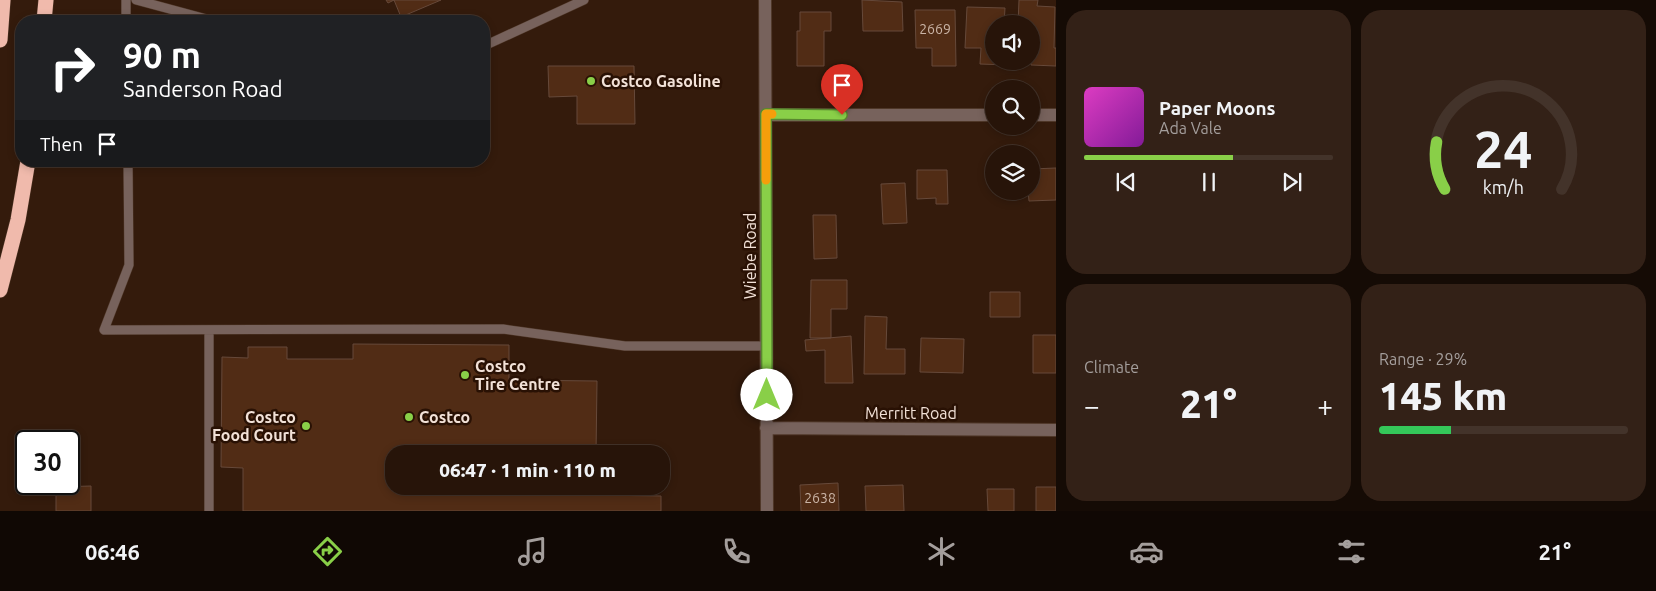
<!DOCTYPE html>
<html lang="en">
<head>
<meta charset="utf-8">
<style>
	:root { --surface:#271409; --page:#332117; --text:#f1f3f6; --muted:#a49e9c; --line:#43332a; --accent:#89cf48 }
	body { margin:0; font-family:Ubuntu,sans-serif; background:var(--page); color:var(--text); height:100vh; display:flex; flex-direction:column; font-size:19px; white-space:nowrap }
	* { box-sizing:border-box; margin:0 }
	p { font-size:16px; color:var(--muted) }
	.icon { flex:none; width:28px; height:28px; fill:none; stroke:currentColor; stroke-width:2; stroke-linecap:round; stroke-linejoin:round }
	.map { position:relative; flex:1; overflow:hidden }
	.drawer { display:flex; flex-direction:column; gap:10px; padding:10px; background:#150b05; width:600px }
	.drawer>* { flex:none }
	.guide { position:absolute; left:15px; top:15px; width:475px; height:152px; border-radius:20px; box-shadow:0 2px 8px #0003,0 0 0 1px var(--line); background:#202124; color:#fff; overflow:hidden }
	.fabs { position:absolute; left:985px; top:15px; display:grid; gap:10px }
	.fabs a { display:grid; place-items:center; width:55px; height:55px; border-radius:50%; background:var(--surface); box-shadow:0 2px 8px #0003,0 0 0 1px var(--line); font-size:25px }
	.speed { position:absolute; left:15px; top:430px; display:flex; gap:10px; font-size:25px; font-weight:700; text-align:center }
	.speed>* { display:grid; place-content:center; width:65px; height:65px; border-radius:50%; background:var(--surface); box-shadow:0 2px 8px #0003,0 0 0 1px var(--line); line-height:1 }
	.speed .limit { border:2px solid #111; border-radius:8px; background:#fff; color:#111 }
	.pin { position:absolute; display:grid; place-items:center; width:42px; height:42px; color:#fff; margin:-51px -21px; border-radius:50% 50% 50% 0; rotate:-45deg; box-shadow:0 0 5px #0007 }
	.pin .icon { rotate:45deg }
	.me { position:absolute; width:55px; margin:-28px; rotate:0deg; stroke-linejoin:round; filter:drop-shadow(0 0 4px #0008) }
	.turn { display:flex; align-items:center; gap:18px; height:105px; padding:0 25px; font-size:22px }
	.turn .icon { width:65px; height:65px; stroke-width:2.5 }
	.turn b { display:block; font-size:35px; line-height:42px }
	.then { display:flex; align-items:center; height:48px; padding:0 25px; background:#0003; gap:10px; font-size:19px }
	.big { font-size:38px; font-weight:800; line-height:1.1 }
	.drawer .widget { flex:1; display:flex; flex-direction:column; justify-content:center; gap:8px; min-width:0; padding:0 18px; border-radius:20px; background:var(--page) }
	.drawer .dial { align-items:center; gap:0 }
	.dial svg { height:130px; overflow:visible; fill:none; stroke:var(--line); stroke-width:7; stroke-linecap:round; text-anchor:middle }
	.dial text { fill:var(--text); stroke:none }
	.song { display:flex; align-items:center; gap:15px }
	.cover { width:60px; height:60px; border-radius:8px; background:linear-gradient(135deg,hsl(310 70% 55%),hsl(290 70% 35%)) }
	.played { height:5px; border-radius:2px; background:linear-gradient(90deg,var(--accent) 60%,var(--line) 60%) }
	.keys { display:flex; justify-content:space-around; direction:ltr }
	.heat { display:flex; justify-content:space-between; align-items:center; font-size:28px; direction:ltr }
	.charge { height:8px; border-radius:4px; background:linear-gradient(90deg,#34c759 29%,var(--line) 0) }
	.drawer .tiles { flex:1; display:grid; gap:10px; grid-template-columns:repeat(2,1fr) }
	.trip { position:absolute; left:385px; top:445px; width:285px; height:50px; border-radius:20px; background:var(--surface); box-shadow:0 2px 8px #0003,0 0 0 1px var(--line); font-weight:800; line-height:50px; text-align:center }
	.dock { display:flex; height:80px; justify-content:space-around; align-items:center; background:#100804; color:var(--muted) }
	.dock .icon { width:35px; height:35px }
	.dock .selected { color:var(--accent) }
	.dock b { font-size:22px; color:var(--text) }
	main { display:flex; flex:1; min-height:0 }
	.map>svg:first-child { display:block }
</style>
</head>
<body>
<main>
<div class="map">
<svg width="1056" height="511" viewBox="0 0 1056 511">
	<rect width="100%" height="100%" fill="#341b0c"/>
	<path fill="#512c15" stroke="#66493a" d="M386 0H441L401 17 394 0 388 3Z
		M862 0 902 2 903 31H863Z
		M1019 0H1038L1037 6 1055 7 1054 48H1056V66L1031 65V24H1018Z
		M967 7 1005 8 1004 24H994V61H1007V65L980 64 981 48H965Z
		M915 10H955L956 66H932V48H916Z
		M800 12H831V31H824V66H797V31H800Z
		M548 66H634L635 124H577V96L549 97Z
		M1056 168V200L1029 201 1028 191H1031V169Z
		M917 170H947L948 204H936V198L917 199Z
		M905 183 907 223 883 224 881 184Z
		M813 215H836L837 258 814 259Z
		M811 280H847V309H831V338H810Z
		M990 292H1020V317H990Z
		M865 316 887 317 886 349H905V374H864Z
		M1033 335H1056V373H1033Z
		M851 336 853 383H825V350L806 351 805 340Z
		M921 338 964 339 963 373 920 372Z
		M353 344 509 345V380L597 381 596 454H394V486H596V495L661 496V511H243V468L221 467 222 357 248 358V347H287V359H353Z
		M838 483 839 511H801L800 485Z
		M903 485 904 511H866L865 486Z
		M91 486V511H56V487Z
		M1036 487H1056V511H1036Z
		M987 489H1014V511H988Z"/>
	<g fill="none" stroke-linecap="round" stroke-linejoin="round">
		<g stroke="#4f3728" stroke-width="10">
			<path id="lane" d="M126 0V21
				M136 0 214 21
				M484 46 584 0
				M128 161 129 265 104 330 503 329 625 346H767
				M209 511V330"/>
		</g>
		<g stroke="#4f3728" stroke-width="14">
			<path id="street" d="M765 0 767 511
				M766 115H994
				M1031 115H1056
				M766 428 1056 430"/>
		</g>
		<g stroke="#4f3728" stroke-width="16">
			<path id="highway" d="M44 21 46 0
				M0 40 3 0
				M0 290 18 220 28 161"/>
		</g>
		<use href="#lane" stroke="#77625c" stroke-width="9"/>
		<use href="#street" stroke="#77625c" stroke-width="12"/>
		<use href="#highway" stroke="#f0baac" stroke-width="15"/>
	</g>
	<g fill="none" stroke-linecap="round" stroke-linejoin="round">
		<g stroke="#59872f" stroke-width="12">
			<path id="route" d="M767 395 766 114 842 115"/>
		</g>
		<use href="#route" stroke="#89cf48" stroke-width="9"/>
		<path stroke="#f59e0b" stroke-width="9" d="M766 180V114H772"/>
	</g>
	<g fill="#89cf48" stroke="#291104" stroke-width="2">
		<circle cx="591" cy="81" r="5"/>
		<circle cx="465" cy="375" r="5"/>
		<circle cx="409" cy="417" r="5"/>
		<circle cx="306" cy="426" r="5"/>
	</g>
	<g text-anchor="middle" stroke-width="5" stroke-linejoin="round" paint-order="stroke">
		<g font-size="14" fill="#cab4a6">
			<text x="935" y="34">2669</text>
			<text x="820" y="503">2638</text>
		</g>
		<g font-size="16" font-weight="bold" fill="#f2e1d7" stroke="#291104" text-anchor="start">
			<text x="601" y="87">Costco Gasoline</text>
			<text x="475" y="372">Costco<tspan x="475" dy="18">Tire Centre</tspan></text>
			<text x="296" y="423" text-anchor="end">Costco<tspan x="296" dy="18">Food Court</tspan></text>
			<text x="419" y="423">Costco</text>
		</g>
		<g font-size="16" fill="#f2e1d7" stroke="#291104">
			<text transform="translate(750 256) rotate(-90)" y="6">Wiebe Road</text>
			<text x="911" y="419">Merritt Road</text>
		</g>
	</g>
</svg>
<div class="fabs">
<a><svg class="icon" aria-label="sound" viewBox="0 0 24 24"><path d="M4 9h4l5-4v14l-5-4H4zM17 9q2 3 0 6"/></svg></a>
<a><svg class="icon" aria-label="search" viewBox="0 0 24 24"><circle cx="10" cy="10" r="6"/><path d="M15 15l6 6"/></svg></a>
<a><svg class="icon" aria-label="layers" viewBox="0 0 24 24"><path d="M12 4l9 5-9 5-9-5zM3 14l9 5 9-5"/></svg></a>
</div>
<div class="speed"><div class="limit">30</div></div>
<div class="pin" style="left:842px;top:115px;background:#d93025"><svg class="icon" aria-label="arrive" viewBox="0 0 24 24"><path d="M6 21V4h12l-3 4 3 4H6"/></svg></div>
<svg class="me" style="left:767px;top:395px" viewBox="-20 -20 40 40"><circle r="19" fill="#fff"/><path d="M0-13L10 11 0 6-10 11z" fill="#89cf48"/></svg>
<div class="trip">06:47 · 1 min · 110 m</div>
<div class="guide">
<div class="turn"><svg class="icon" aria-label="right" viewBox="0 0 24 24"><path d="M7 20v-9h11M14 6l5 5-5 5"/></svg><div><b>90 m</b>Sanderson Road</div></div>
<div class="then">Then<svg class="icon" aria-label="arrive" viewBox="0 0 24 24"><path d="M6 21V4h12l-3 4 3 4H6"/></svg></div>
</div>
</div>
<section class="drawer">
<div class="tiles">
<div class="widget">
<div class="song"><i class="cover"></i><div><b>Paper Moons</b><p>Ada Vale</p></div></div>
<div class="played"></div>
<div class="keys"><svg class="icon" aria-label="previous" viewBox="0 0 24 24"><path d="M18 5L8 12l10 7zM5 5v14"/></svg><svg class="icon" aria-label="pause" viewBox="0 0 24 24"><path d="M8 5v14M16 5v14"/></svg><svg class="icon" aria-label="next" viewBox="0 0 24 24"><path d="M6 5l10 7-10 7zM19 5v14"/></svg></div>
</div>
<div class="widget dial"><svg viewBox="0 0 100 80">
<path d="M14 69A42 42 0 1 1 86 69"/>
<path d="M14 69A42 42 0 0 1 9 40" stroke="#89cf48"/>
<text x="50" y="56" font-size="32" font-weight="700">24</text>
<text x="50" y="72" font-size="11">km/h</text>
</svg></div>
<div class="widget"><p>Climate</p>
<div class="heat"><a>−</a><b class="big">21°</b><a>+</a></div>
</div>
<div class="widget"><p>Range · 29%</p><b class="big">145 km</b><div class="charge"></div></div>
</div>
</section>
</main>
<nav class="dock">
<b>06:46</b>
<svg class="icon selected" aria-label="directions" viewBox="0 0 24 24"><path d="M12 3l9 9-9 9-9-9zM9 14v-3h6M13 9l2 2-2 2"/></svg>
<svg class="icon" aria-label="music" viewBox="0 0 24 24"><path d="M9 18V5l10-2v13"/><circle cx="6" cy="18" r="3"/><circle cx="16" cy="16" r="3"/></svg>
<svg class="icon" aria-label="phone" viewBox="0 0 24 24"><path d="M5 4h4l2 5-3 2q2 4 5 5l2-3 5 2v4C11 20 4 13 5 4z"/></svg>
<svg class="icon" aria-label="climate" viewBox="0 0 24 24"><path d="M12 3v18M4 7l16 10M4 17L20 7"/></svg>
<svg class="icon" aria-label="car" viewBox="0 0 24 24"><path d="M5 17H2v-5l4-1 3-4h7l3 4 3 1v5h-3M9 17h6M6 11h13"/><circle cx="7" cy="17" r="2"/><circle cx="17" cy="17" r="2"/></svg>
<svg class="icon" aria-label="filters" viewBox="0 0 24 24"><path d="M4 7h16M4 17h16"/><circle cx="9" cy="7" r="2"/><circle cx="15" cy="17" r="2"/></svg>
<b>21°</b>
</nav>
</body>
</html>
